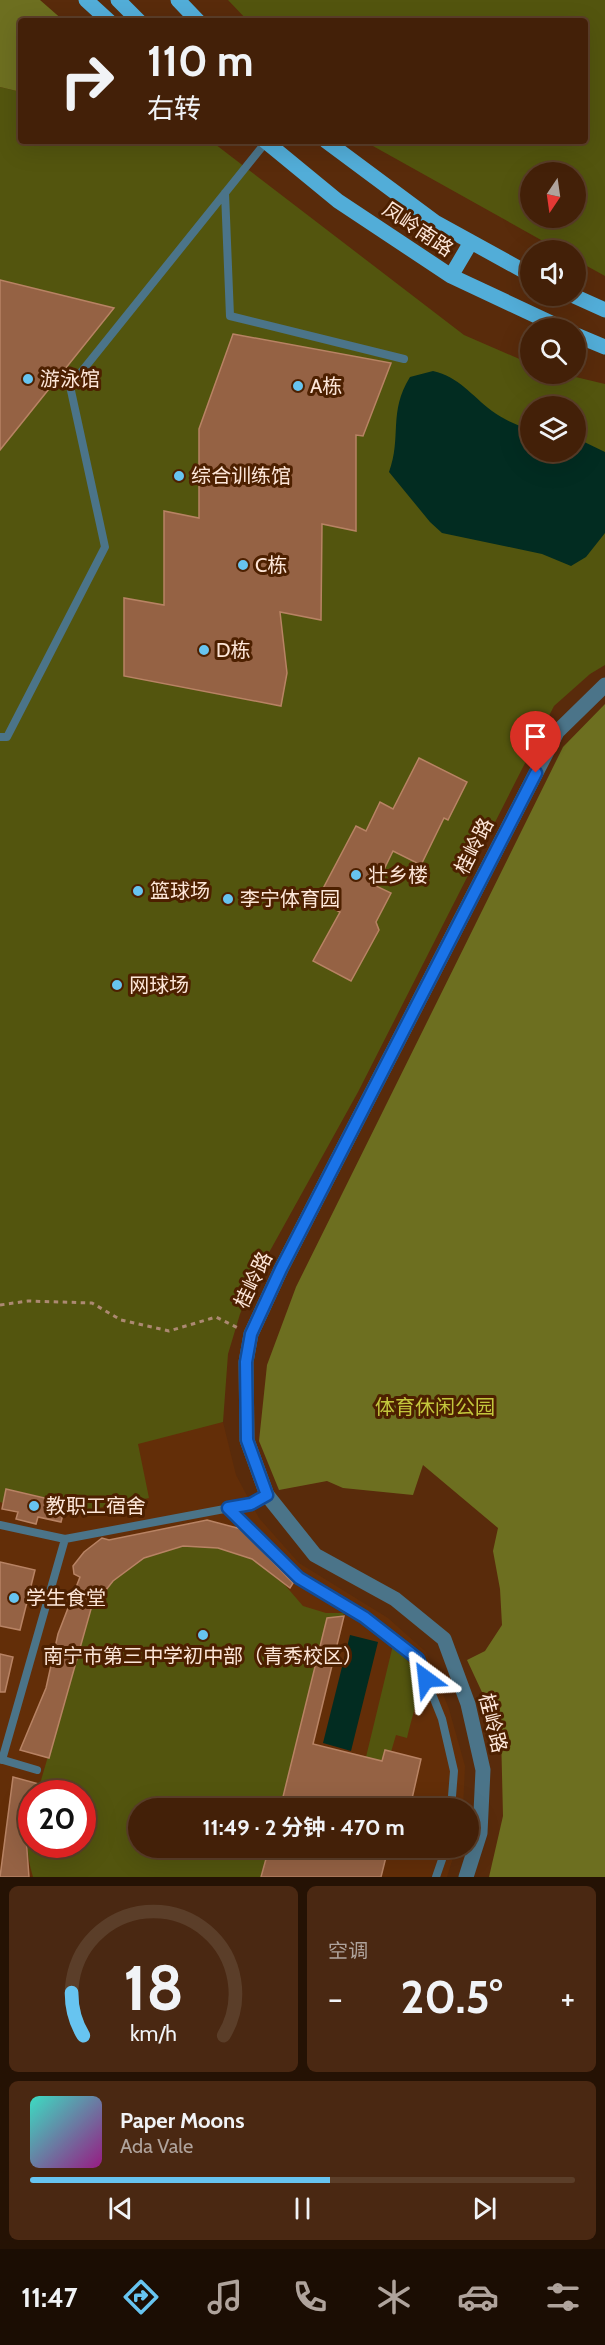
<!DOCTYPE html>
<html lang="zh">
<head>
<meta charset="utf-8">
<style>
	:root { --surface:#432008; --page:#4a2812; --text:#f1f3f6; --muted:#afa39c; --line:#5b3e29; --accent:#67c4f0 }
	body { margin:0; font-family:Cabin,"Noto Sans SC",sans-serif; background:var(--page); color:var(--text); height:100vh; display:flex; flex-direction:column; font-size:22px; white-space:nowrap }
	* { box-sizing:border-box; margin:0 }
	p { font-size:20px; color:var(--muted) }
	.icon { flex:none; width:33px; height:33px; fill:none; stroke:currentColor; stroke-width:2; stroke-linecap:round; stroke-linejoin:round }
	.map { position:relative; height:1877px; overflow:hidden }
	.panel { display:flex; flex-direction:column; gap:9px; padding:9px; background:#251204; flex:1 }
	.panel>* { flex:none }
	.guide { position:absolute; left:18px; top:18px; width:570px; height:126px; border-radius:6px; box-shadow:0 6px 24px #0002,0 0 0 2px var(--line); background:#432008; color:var(--text); overflow:hidden }
	.needle { width:39px; rotate:193deg }
	.controls { position:absolute; left:520px; top:162px; display:grid; gap:12px }
	.controls a { display:grid; place-items:center; width:66px; height:66px; border-radius:50%; background:var(--surface); box-shadow:0 6px 24px #0002,0 0 0 2px var(--line); font-size:30px }
	.speed { position:absolute; left:18px; top:1780px; display:flex; gap:12px; font-size:30px; font-weight:700; text-align:center }
	.speed>* { display:grid; place-content:center; width:78px; height:78px; border-radius:50%; background:var(--surface); box-shadow:0 6px 24px #0002,0 0 0 2px var(--line); line-height:1 }
	.speed .limit { border:9px solid #d22; background:#fff; color:#111 }
	.pin { position:absolute; display:grid; place-items:center; width:51px; height:51px; color:#fff; margin:-62px -26px; border-radius:50% 50% 50% 0; rotate:-45deg; box-shadow:0 0 6px #0007 }
	.pin .icon { rotate:45deg }
	.me { position:absolute; width:66px; margin:-33px; rotate:330deg; stroke-linejoin:round; filter:drop-shadow(0 0 4px #0008) }
	.turn { display:flex; align-items:center; gap:21px; height:126px; padding:0 30px; font-size:27px }
	.turn .icon { width:78px; height:78px; stroke-width:2.5 }
	.turn b { display:block; font-size:42px; line-height:51px }
	.big { font-size:45px; font-weight:700; line-height:1.1 }
	.panel .tile { flex:1; display:flex; flex-direction:column; justify-content:center; gap:9px; min-width:0; padding:0 21px; border-radius:9px; background:var(--page) }
	.panel .dial { align-items:center; gap:0 }
	.dial svg { height:156px; overflow:visible; fill:none; stroke:var(--line); stroke-width:7; stroke-linecap:round; text-anchor:middle }
	.dial text { fill:var(--text); stroke:none }
	.song { display:flex; align-items:center; gap:18px }
	.cover { width:72px; height:72px; border-radius:9px; background:linear-gradient(135deg,hsl(170 70% 55%),hsl(310 70% 35%)) }
	.played { height:6px; border-radius:3px; background:linear-gradient(90deg,var(--accent) 55%,var(--line) 55%) }
	.keys { display:flex; justify-content:space-around; direction:ltr }
	.heat { display:flex; justify-content:space-between; align-items:center; font-size:33px; direction:ltr }
	.panel .tiles { flex:1; display:grid; gap:9px; grid-template-columns:1fr 1fr }
	.tile:last-child { grid-column:span 2 }
	.trip { position:absolute; left:128px; top:1798px; width:351px; height:60px; border-radius:30px; background:var(--surface); box-shadow:0 6px 24px #0002,0 0 0 2px var(--line); font-weight:700; line-height:60px; text-align:center }
	.dock { display:flex; height:96px; justify-content:space-around; align-items:center; background:#1b0d03; color:var(--muted) }
	.dock .icon { width:42px; height:42px }
	.dock .on { color:var(--accent) }
	.dock b { font-size:27px; color:var(--text) }
	.map>svg:first-child { display:block }
</style>
</head>
<body>
<div class="map">
<svg width="605" height="1877" viewBox="0 0 605 1877">
	<rect width="100%" height="100%" fill="#592b0b"/>
	<path fill="#632e08" fill-rule="evenodd" d="M223 1422 236 1475 259 1518 299 1563 388 1618 426 1652 449 1709 465 1766 463 1809H138V1848H456L447 1877H0V1471ZM32 1794H82V1845H32Z"/>
	<path fill="#53550e" fill-rule="evenodd" d="M228 0H605V276L576 260V250H559L364 141H585V21H248ZM531 172H576V218H531Z
		M0 87 21 92V141H211L464 335 531 364V374H563L605 384V665L590 674 554 706 358 1092 261 1267 240 1314 228 1354 223 1422 138 1444 149 1498 68 1514 65 1502 7 1489 3 1503 0 1502ZM531 406H576V452H531Z
		M183 1546 218 1548 252 1559 284 1584 303 1606 326 1613H344L280 1809H138V1848H269L261 1877H33C26 1854 26 1837 31 1813L32 1845H82V1794H37L91 1609 113 1581 144 1558Z
		M393 1645C430 1679 417 1695 407 1738L396 1735 391 1752 385 1750 382 1761 366 1757Z"/>
	<path fill="#6d6f20" d="M0 0H40L64 21H21V92L0 87Z
		M605 704V1877H489L503 1816 501 1733 467 1660 485 1651 502 1625 500 1589 493 1551 498 1528 423 1465 413 1495 343 1488 327 1481 279 1490 259 1441 267 1365 296 1287 563 747Z"/>
	<path fill="#022c21" d="M433 371C459 377 471 395 492 411 504 420 517 425 531 430V452H576V438L605 452V533L586 557 571 566 542 554 442 533 430 522 389 472C402 437 388 412 410 377Z
		M350 1635 378 1642 351 1751 323 1743Z"/>
	<path fill="#956244" stroke="#b88364" stroke-width="1.5" d="M0 280 114 308 0 450Z
		M233 334 391 363 363 436 356 435V531L322 524 321 620 280 612 287 673 281 706 124 676V598L164 605V511L199 518V429Z
		M419 758 467 782 448 820 444 818 421 865 393 851 376 886 391 893 376 922 379 930 351 981 313 961 340 912 317 900 356 826 366 831 380 802 393 809Z
		M6 1489 66 1503 61 1522 38 1517 36 1524 16 1519 18 1512 2 1509Z
		M207 1520 241 1529 293 1583 290 1588 252 1559 218 1548 183 1546 144 1558 113 1581 91 1609 49 1758 20 1750 46 1688 58 1634 80 1577 74 1574 73 1566 84 1552 102 1538 109 1540Z
		M0 1562 35 1570 20 1630 0 1626Z
		M344 1616 313 1744 382 1761 385 1750 421 1759 411 1803 396 1800 394 1809H280L327 1618Z
		M0 1654 13 1657 5 1692H0Z
		M13 1777 61 1790 60 1794H32V1813L26 1837 29 1877H0Z
		M269 1848H385L386 1857 381 1877H261Z"/>
	<g fill="none" stroke-linecap="round" stroke-linejoin="round">
		<path stroke="#ac8972" stroke-width="3" stroke-dasharray="4.5 4.5" stroke-linecap="butt" d="M0 1305 28 1301 92 1303 121 1320 169 1331 216 1317 238 1328"/>
		<path stroke="#4b7489" stroke-width="8" d="M225 193 230 316 404 359
			M0 737H7L105 547 70 386 266 142
			M228 1508 299 1578 365 1617 418 1659 442 1719 454 1771 451 1809
			M0 1525 65 1539 251 1504 267 1495
			M0 1759 37 1770
			M2 1760 65 1539
			M436 1877 446 1848"/>
		<path stroke="#4b7489" stroke-width="15" d="M466 1877 480 1833 483 1770 468 1704 444 1639 395 1599 315 1555 267 1495 247 1440 246 1362 251 1334 281 1269 557 732 605 685"/>
		<path stroke="#52add8" stroke-width="15" d="M86 0 109 21
			M118 0 139 21
			M178 0 198 21
			M265 141 338 201 451 276 562 328
			M326 141 435 222 531 275
			M451 276 471 242
			M574 296 605 310
			M576 335 605 347"/>
	</g>
	<g fill="none" stroke-linecap="round" stroke-linejoin="round">
		<g stroke="#114b97" stroke-width="15">
			<path id="route" d="M426 1679 418 1659 364 1617 299 1578 228 1508 251 1504 267 1495 247 1440 246 1362 251 1334 281 1269 536 773"/>
		</g>
		<use href="#route" stroke="#1a73e8" stroke-width="10"/>
	</g>
	<g fill="#67c4f0" stroke="#4d2000" stroke-width="2">
		<circle cx="28" cy="379" r="6"/>
		<circle cx="298" cy="386" r="6"/>
		<circle cx="179" cy="476" r="6"/>
		<circle cx="243" cy="565" r="6"/>
		<circle cx="204" cy="650" r="6"/>
		<circle cx="356" cy="875" r="6"/>
		<circle cx="138" cy="891" r="6"/>
		<circle cx="228" cy="899" r="6"/>
		<circle cx="117" cy="985" r="6"/>
		<circle cx="34" cy="1506" r="6"/>
		<circle cx="14" cy="1598" r="6"/>
		<circle cx="203" cy="1635" r="6"/>
	</g>
	<g text-anchor="middle" stroke-width="6" stroke-linejoin="round" paint-order="stroke">
		<g font-size="20" fill="#fde6d8" stroke="#4d2000">
			<text transform="translate(418 229) rotate(34)" y="7">凤岭南路</text>
			<text transform="translate(474 846) rotate(-63)" y="7">桂岭路</text>
			<text transform="translate(253 1280) rotate(-64)" y="7">桂岭路</text>
			<text transform="translate(493 1723) rotate(76)" y="7">桂岭路</text>
		</g>
		<g font-size="20" fill="#fde6d8" stroke="#4d2000" text-anchor="start">
			<text x="40" y="386">游泳馆</text>
			<text x="310" y="393">A栋</text>
			<text x="191" y="483">综合训练馆</text>
			<text x="255" y="572">C栋</text>
			<text x="216" y="657">D栋</text>
			<text x="368" y="882">壮乡楼</text>
			<text x="150" y="898">篮球场</text>
			<text x="240" y="906">李宁体育园</text>
			<text x="129" y="992">网球场</text>
			<text x="46" y="1513">教职工宿舍</text>
			<text x="26" y="1605">学生食堂</text>
			<text x="203" y="1663" text-anchor="middle">南宁市第三中学初中部（青秀校区）</text>
		</g>
		<g font-size="20" fill="#c3c63c" stroke="#4d2000">
			<text x="435" y="1414">体育休闲公园</text>
		</g>
	</g>
</svg>
<div class="controls">
<a><svg class="needle" viewBox="-14 -14 28 28"><path d="M0-13l5 13h-10z" fill="#e53935"/><path d="M0 13l5-13h-10z" fill="#afa39c"/></svg></a>
<a><svg class="icon" aria-label="sound" viewBox="0 0 24 24"><path d="M4 9h4l5-4v14l-5-4H4zM17 9q2 3 0 6"/></svg></a>
<a><svg class="icon" aria-label="search" viewBox="0 0 24 24"><circle cx="10" cy="10" r="6"/><path d="M15 15l6 6"/></svg></a>
<a><svg class="icon" aria-label="layers" viewBox="0 0 24 24"><path d="M12 4l9 5-9 5-9-5zM3 14l9 5 9-5"/></svg></a>
</div>
<div class="speed"><div class="limit">20</div></div>
<div class="pin" style="left:536px;top:773px;background:#d93025"><svg class="icon" aria-label="arrive" viewBox="0 0 24 24"><path d="M6 21V4h12l-3 4 3 4H6"/></svg></div>
<svg class="me" style="left:426px;top:1679px" viewBox="-20 -20 40 40"><path d="M0-17L14 15 0 8-14 15z" fill="#1a73e8" stroke="#fff" stroke-width="4"/></svg>
<div class="trip">11:49 · 2 分钟 · 470 m</div>
<div class="guide">
<div class="turn"><svg class="icon" aria-label="right" viewBox="0 0 24 24"><path d="M7 20v-9h11M14 6l5 5-5 5"/></svg><div><b>110 m</b>右转</div></div>
</div>
</div>
<section class="panel">
<div class="tiles">
<div class="tile dial"><svg viewBox="0 0 100 80">
<path d="M14 69A42 42 0 1 1 86 69"/>
<path d="M14 69A42 42 0 0 1 8 47" stroke="#67c4f0"/>
<text x="50" y="56" font-size="32" font-weight="700">18</text>
<text x="50" y="72" font-size="11">km/h</text>
</svg></div>
<div class="tile"><p>空调</p>
<div class="heat"><a>−</a><b class="big">20.5°</b><a>+</a></div>
</div>
<div class="tile">
<div class="song"><i class="cover"></i><div><b>Paper Moons</b><p>Ada Vale</p></div></div>
<div class="played"></div>
<div class="keys"><svg class="icon" aria-label="previous" viewBox="0 0 24 24"><path d="M18 5L8 12l10 7zM5 5v14"/></svg><svg class="icon" aria-label="pause" viewBox="0 0 24 24"><path d="M8 5v14M16 5v14"/></svg><svg class="icon" aria-label="next" viewBox="0 0 24 24"><path d="M6 5l10 7-10 7zM19 5v14"/></svg></div>
</div>
</div>
</section>
<nav class="dock">
<b>11:47</b>
<svg class="icon on" aria-label="directions" viewBox="0 0 24 24"><path d="M12 3l9 9-9 9-9-9zM9 14v-3h6M13 9l2 2-2 2"/></svg>
<svg class="icon" aria-label="music" viewBox="0 0 24 24"><path d="M9 18V5l10-2v13"/><circle cx="6" cy="18" r="3"/><circle cx="16" cy="16" r="3"/></svg>
<svg class="icon" aria-label="phone" viewBox="0 0 24 24"><path d="M5 4h4l2 5-3 2q2 4 5 5l2-3 5 2v4C11 20 4 13 5 4z"/></svg>
<svg class="icon" aria-label="climate" viewBox="0 0 24 24"><path d="M12 3v18M4 7l16 10M4 17L20 7"/></svg>
<svg class="icon" aria-label="car" viewBox="0 0 24 24"><path d="M5 17H2v-5l4-1 3-4h7l3 4 3 1v5h-3M9 17h6M6 11h13"/><circle cx="7" cy="17" r="2"/><circle cx="17" cy="17" r="2"/></svg>
<svg class="icon" aria-label="filters" viewBox="0 0 24 24"><path d="M4 7h16M4 17h16"/><circle cx="9" cy="7" r="2"/><circle cx="15" cy="17" r="2"/></svg>
</nav>
</body>
</html>
